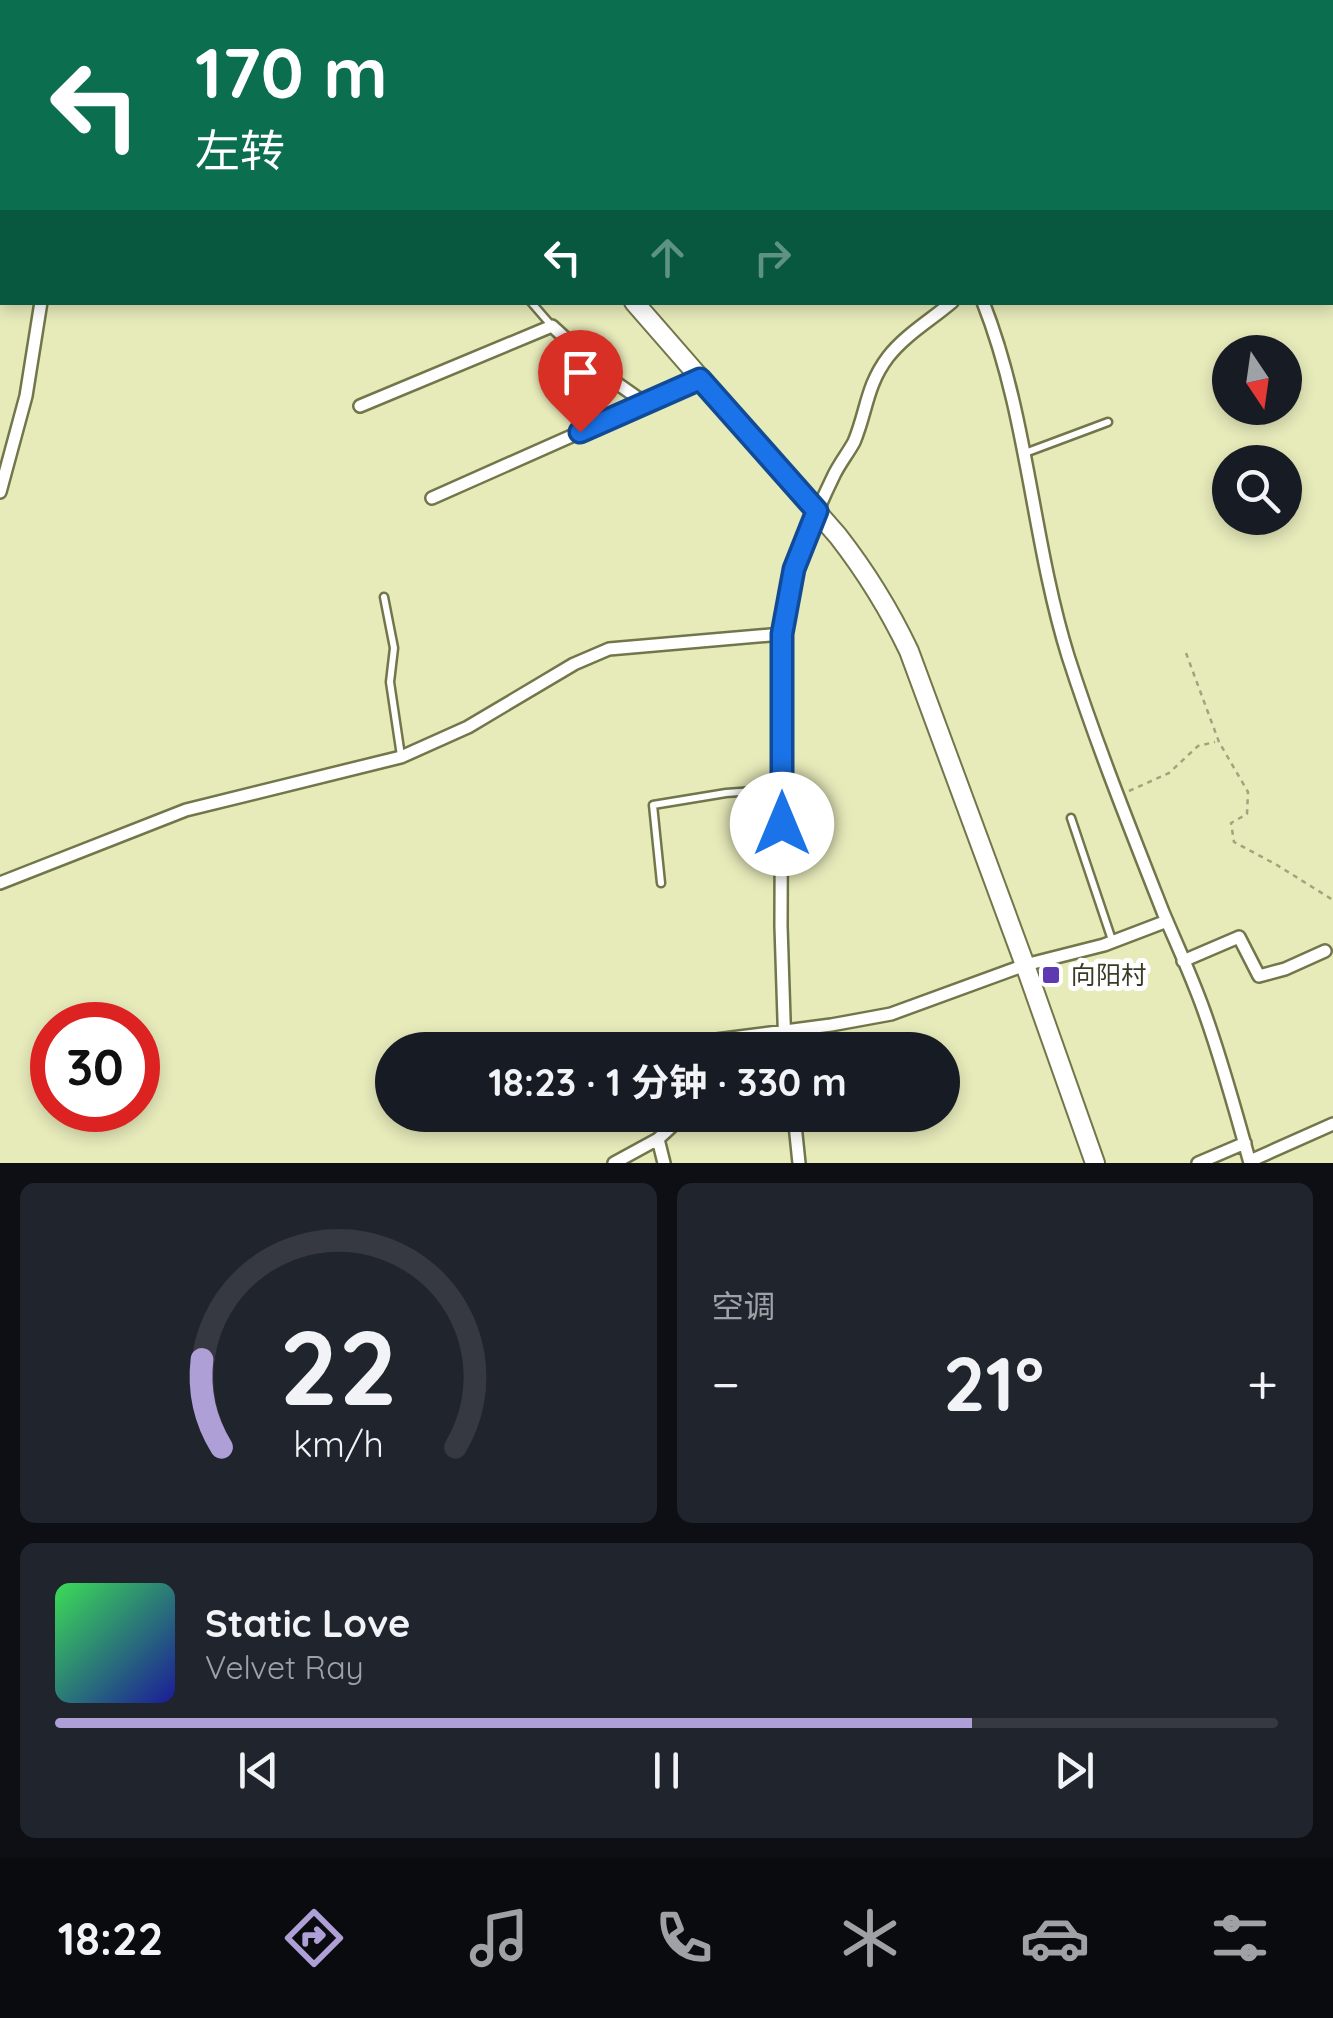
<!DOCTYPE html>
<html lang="zh">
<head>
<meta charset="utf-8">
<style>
	:root { --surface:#171b24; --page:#20242c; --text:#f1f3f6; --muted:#9ea1a6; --line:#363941; --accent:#af9fd7 }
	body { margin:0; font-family:Quicksand,"Noto Sans SC",sans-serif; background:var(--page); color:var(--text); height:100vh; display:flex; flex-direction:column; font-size:38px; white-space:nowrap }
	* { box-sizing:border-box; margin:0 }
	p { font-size:32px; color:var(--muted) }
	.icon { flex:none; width:55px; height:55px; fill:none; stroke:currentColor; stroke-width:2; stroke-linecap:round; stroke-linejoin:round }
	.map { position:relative; height:1163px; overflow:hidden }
	.drawer { display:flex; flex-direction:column; gap:20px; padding:20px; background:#0d0f14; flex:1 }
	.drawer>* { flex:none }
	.top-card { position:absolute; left:0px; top:0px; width:1335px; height:305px; box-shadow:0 5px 15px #0003; background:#0b6e4f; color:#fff; overflow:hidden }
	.needle { width:65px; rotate:167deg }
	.controls { position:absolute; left:1212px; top:335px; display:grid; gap:20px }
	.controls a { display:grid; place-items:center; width:90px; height:90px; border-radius:50%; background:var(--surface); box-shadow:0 5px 15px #0003; font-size:50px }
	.speed { position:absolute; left:30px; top:1002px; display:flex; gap:20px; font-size:50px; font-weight:700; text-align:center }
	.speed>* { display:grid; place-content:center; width:130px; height:130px; border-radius:50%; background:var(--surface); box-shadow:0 5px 15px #0003; line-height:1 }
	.speed .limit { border:15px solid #d22; background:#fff; color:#111 }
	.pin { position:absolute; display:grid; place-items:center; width:85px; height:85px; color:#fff; margin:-102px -42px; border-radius:50% 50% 50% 0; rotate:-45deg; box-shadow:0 0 10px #0007 }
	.pin .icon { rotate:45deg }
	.me { position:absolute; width:110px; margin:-55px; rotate:0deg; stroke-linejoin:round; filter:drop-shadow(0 0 8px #0008) }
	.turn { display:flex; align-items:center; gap:35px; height:210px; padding:0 30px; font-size:45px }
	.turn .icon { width:130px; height:130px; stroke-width:2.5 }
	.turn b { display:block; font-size:70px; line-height:85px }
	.lanes { display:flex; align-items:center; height:95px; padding:0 30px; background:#0003; justify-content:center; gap:50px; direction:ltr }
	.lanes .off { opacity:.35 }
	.big { font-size:75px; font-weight:700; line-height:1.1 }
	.drawer .widget { flex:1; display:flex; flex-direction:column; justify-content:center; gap:15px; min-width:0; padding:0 35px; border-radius:15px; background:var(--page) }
	.drawer .dial { align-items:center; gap:0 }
	.dial svg { height:260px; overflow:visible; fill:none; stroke:var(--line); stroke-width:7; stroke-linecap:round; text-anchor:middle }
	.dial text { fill:var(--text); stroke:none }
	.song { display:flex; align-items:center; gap:30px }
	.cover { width:120px; height:120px; border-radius:15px; background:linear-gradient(135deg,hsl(130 70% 55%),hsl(240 70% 35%)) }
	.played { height:10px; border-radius:5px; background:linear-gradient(90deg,var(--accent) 75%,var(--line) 75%) }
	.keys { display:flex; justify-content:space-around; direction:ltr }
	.heat { display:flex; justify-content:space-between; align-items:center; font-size:55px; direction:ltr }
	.drawer .tiles { flex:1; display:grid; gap:20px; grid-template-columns:1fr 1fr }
	.widget:last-child { grid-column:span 2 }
	.trip { position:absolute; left:375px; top:1032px; width:585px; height:100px; border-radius:50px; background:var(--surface); box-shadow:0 5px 15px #0003; font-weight:700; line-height:100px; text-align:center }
	.menu { display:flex; height:160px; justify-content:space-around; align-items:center; background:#090b0e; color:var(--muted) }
	.menu .icon { width:70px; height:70px }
	.menu .on { color:var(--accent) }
	.menu b { font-size:45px; color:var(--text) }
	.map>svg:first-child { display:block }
</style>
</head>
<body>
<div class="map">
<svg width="1333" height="1163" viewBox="0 0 1333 1163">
	<rect width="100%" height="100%" fill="#e7ebba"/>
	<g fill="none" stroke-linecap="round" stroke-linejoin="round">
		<g stroke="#72764a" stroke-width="11">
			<path id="lane" d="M531 302 551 325
				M1025 453 1108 422
				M384 597 394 648 390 682 401 756
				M1071 818 1112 940
				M661 883 653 805 726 793 782 789"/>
		</g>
		<g stroke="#72764a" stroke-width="16">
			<path id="street" d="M901 0 902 2
				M1105 0V2
				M101 2V0
				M1280 2 1286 0
				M1332 157H1333
				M1332 232H1333
				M983 302C1028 416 1032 540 1068 656 1096 743 1130 828 1163 912 1177 945 1192 977 1204 1011 1222 1061 1236 1112 1250 1163
				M360 406 552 326 608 377 645 403
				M0 492 26 396 41 302
				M432 498 700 379
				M0 883 186 810 401 757 468 727 574 664 609 649 782 634
				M1183 961 1239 937 1259 976 1285 969 1325 951
				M677 1050V1045L831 1025 891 1014 1025 965 1104 945 1167 921
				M785 1050 781 926 782 634C790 577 809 526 834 475 840 463 848 453 854 442 867 411 866 386 888 357 905 335 931 320 952 302
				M794 1115 799 1163
				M1250 1161 1333 1124
				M614 1163 658 1139
				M664 1163 658 1139 684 1115
				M1198 1163 1245 1143"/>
		</g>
		<g stroke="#72764a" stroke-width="22">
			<path id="secondary" d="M451 0 452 2
				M634 302 838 536C866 572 889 609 909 651L1025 965 1095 1163"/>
		</g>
		<path stroke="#a1a47f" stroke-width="2.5" stroke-dasharray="5 5" stroke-linecap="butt" d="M596 0V2
			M1186 653 1219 742 1248 792 1247 814 1231 823 1234 842 1277 865 1333 900
			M1129 791 1169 773 1198 746 1215 742"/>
		<use href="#lane" stroke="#fff" stroke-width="6"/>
		<use href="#street" stroke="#fff" stroke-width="11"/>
		<use href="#secondary" stroke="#fff" stroke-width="18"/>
	</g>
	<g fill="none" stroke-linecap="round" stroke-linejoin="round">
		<g stroke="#114b97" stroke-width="25">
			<path id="route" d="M580 432 700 379 817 511 794 569 782 634V824"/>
		</g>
		<use href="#route" stroke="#1a73e8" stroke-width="18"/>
	</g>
	<rect fill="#5e39b1" stroke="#fff" stroke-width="4" x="1041" y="965" width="20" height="20" rx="5"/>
	<g text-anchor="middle" stroke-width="10" stroke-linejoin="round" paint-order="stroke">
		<g font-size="25" fill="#393b27" stroke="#fff" text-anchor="start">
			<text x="1071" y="984">向阳村</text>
		</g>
	</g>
</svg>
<div class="controls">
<a><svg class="needle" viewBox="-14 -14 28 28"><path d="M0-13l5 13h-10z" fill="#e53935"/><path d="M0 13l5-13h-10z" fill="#9ea1a6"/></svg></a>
<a><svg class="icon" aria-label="search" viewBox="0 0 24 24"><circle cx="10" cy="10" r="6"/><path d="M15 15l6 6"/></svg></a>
</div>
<div class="speed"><div class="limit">30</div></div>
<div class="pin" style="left:580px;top:432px;background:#d93025"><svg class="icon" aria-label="arrive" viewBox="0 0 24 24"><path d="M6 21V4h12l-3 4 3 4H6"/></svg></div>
<svg class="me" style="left:782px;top:824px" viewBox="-20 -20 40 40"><circle r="19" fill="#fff"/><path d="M0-13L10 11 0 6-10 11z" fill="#1a73e8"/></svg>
<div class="trip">18:23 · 1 分钟 · 330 m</div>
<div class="top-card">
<div class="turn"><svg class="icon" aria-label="left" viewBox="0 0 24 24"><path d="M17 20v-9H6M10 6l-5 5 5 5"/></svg><div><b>170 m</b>左转</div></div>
<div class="lanes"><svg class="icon" aria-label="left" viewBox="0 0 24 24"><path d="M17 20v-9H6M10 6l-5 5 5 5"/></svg><svg class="icon off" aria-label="ahead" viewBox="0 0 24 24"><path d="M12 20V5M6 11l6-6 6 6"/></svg><svg class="icon off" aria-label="right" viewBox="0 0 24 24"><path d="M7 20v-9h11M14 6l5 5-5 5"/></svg></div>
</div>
</div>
<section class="drawer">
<div class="tiles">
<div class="widget dial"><svg viewBox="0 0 100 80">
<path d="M14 69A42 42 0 1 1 86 69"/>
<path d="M14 69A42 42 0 0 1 8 42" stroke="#af9fd7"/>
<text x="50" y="56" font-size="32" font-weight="700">22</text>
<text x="50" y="72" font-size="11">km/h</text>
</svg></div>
<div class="widget"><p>空调</p>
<div class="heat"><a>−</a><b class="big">21°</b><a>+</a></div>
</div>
<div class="widget">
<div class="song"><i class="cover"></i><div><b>Static Love</b><p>Velvet Ray</p></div></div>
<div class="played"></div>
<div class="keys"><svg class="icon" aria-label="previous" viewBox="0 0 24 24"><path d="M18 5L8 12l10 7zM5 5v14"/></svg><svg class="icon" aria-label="pause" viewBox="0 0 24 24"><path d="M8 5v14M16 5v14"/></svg><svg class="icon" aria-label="next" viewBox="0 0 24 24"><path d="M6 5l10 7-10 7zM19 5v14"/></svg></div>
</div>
</div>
</section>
<nav class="menu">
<b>18:22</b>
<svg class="icon on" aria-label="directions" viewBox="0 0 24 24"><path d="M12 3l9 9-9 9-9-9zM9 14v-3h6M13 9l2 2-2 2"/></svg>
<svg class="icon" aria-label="music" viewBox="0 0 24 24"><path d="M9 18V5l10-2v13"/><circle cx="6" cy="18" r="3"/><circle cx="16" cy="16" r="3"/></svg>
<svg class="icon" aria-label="phone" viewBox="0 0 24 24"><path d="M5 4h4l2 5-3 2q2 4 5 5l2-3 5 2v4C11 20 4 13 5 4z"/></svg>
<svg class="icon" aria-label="climate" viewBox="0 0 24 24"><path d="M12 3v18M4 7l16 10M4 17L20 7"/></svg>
<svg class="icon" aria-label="car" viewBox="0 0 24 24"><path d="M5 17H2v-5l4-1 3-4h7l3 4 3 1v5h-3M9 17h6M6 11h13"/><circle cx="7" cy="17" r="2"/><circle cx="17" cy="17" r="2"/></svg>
<svg class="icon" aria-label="filters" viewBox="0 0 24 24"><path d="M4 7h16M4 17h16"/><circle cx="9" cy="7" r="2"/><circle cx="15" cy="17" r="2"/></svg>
</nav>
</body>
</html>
